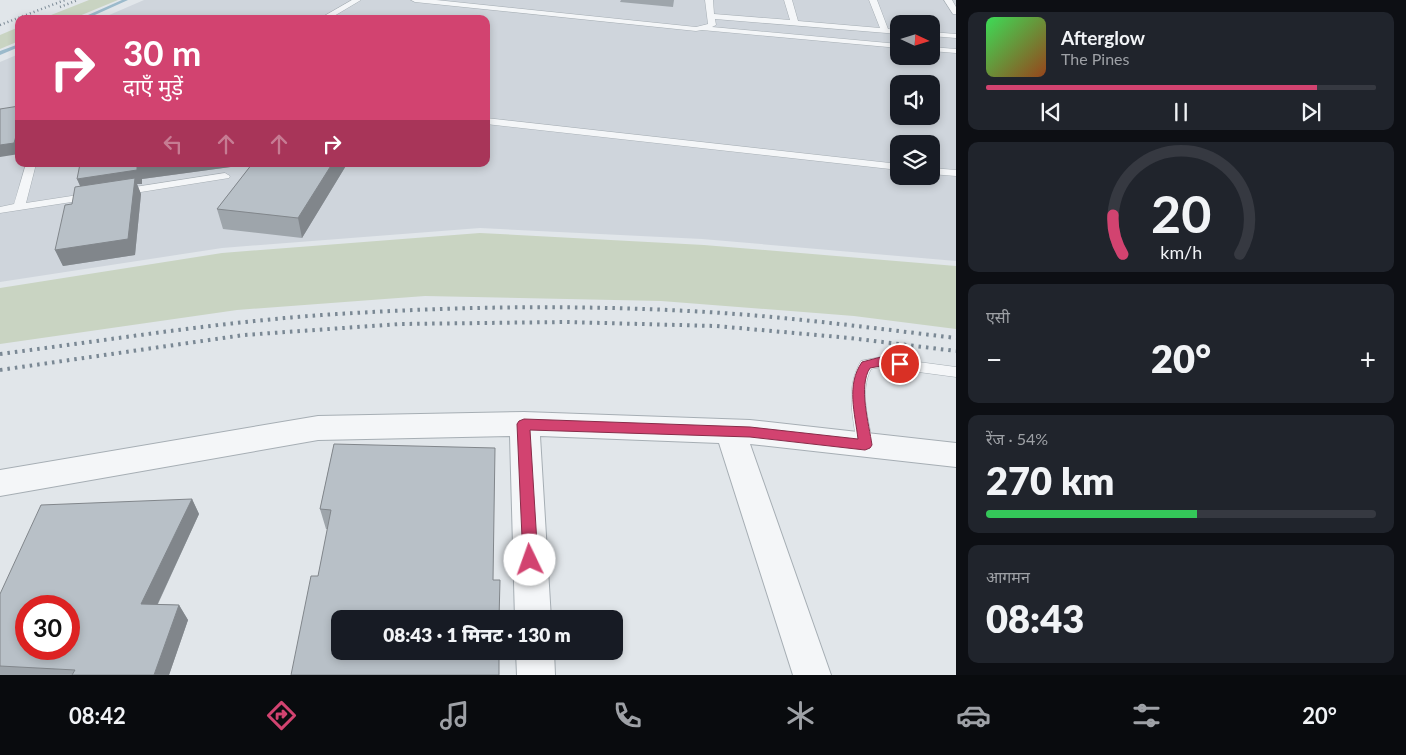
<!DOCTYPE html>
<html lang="hi">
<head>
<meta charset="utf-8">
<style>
	:root { --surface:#171b24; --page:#20242c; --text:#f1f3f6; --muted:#9ea1a6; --line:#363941; --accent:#d24370 }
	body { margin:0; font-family:Lato,"Noto Sans Devanagari",sans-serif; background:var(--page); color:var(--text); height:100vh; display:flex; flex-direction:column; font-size:19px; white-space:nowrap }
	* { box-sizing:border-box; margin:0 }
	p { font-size:16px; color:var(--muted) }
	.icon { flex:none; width:28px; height:28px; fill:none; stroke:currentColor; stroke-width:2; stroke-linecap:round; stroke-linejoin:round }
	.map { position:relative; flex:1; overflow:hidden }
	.side { display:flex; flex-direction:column; gap:12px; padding:12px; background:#0d0f14; width:450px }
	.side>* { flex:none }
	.hud { position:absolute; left:15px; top:15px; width:475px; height:152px; border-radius:10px; box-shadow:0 2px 8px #0003; background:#d24370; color:#fff; overflow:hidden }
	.needle { width:32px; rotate:94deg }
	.buttons { position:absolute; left:890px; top:15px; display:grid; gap:10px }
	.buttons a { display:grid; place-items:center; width:50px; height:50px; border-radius:10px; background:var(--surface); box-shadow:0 2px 8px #0003; font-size:25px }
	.speed { position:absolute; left:15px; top:595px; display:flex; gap:10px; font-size:25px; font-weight:700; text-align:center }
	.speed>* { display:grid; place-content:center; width:65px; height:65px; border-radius:50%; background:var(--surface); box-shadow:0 2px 8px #0003; line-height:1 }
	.speed .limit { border:8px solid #d22; background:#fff; color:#111 }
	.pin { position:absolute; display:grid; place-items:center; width:42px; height:42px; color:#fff; margin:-21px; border:2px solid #fff; border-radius:50%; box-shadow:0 1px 5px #0007 }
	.me { position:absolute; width:55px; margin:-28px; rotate:357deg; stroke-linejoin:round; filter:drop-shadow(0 0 4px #0008) }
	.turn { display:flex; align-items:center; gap:18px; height:105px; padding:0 25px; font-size:22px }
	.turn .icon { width:65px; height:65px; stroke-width:2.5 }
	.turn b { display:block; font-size:35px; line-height:42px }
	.lanes { display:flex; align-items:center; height:48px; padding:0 25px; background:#0003; justify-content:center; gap:25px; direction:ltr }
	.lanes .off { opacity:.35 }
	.big { font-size:38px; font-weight:800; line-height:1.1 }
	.side .card { flex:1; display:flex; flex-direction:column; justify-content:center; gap:8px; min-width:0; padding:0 18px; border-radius:10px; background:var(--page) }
	.side .dial { align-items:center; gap:0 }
	.dial svg { height:130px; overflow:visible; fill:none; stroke:var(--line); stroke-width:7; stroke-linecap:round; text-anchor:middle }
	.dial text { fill:var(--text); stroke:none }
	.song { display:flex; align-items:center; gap:15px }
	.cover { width:60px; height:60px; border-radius:8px; background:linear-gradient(135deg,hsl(130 70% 55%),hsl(20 70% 35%)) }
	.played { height:5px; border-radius:2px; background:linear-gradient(90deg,var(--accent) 85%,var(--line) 85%) }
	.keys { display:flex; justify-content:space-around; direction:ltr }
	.heat { display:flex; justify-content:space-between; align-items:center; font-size:28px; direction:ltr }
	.charge { height:8px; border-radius:4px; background:linear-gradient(90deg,#34c759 54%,var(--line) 0) }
	.trip { position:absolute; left:331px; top:610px; width:292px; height:50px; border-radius:10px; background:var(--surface); box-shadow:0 2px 8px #0003; font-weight:800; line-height:50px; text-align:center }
	.menu { display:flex; height:80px; justify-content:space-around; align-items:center; background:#090b0e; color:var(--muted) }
	.menu .icon { width:35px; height:35px }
	.menu .active { color:var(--accent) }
	.menu b { font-size:22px; color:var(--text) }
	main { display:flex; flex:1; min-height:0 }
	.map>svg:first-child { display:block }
</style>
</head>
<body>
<main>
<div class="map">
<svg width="956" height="675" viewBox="0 0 956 675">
	<rect width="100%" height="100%" fill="#e1e6ea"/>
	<path fill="#cfd5dc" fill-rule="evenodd" d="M144 0H956V261L702 239 480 228 222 248 0 282V62L19 54V164H486V19H100ZM899 24H931V56H899ZM899 84H931V116H899ZM899 144H931V176H899Z"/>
	<path fill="#c9d4c2" d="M89 0H118L72 19H41Z
		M19 27V41L0 49V35Z
		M480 233 704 245 956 266V329L854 316 661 301 425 296 237 310 0 344V288L222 253Z"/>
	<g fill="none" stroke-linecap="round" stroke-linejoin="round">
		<path fill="#9bbacb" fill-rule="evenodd" d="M122 0H128L86 19H79Z
			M19 44V47L0 55V51Z"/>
		<g stroke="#a6aeb4" stroke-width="1">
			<path id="lane" d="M352 0H361L329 19H319Z
				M411 0H436L696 27 708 24 705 0H713L714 14 790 20 784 0H792L798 21 880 28 869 0H877L888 29 899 30V34L715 19 716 25 712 27 899 44V48L702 30 696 31 415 2Z
				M944 0H952L956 7V14H953Z
				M931 32 956 34V38L931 36Z
				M931 47 956 49V53L931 51Z
				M486 118 899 164V170L486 124Z
				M26 164H36L26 203 91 193 96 196 91 199 0 213V207L14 204Z
				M931 168 956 170V176L931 174Z
				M225 173 230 176 229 178 122 195 117 192 122 189Z
				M881 357 956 367V377L881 367 871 369C859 392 869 421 873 445L871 449 865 451 859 449 857 445C853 416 845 388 861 361Z"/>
		</g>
		<g stroke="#a6aeb4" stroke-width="2">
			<path id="street" d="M524 412 750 420 956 443V467L750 444 831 675H793L719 443 540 436 551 619H515L510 436 318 440 0 496V470L318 416Z
				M516 651H554L555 675H517Z"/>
		</g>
		<use href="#lane" fill="#f4f6f8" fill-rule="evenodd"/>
		<use href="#street" fill="#f4f6f8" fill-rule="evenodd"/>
		<path stroke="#7a8894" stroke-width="2.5" stroke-dasharray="1 3" stroke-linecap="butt" d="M60 7 78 0
			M0 25 65 0"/>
		<path stroke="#7a8894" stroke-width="4" stroke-dasharray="2.5 5" stroke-linecap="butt" d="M0 354C118 339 236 319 355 313 472 306 589 305 707 312 790 317 873 328 956 338
			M0 370 244 335 400 324 565 322 716 326 850 338 956 351"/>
	</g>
	<path fill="#9ea5ab" d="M621 0H674L673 7 620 2Z
		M80 164H347L302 238 223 229 217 209 252 164 142 179V184H137L141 194 135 255 63 266 55 250 72 204 80 186 77 179Z
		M334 444 493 580 318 576 328 529H326L320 509Z
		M192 499 199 514 158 604 179 605 188 620 169 675H0V594Z"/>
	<path fill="#81868b" d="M19 126V154L0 157V145Z
		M155 164H253L142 179V184H137L141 194 135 255 63 266 55 250 83 192 77 179 137 166Z
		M332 164H347L302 238 298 218Z
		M192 499 199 514 151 618 141 604Z
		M179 605 188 620 169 675H154Z"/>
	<path fill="#b8c0c7" stroke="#81868b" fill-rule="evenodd" d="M19 106V126L14 143 0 145V109Z
		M80 164H155L137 166V170L77 179Z
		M252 164H332L298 218 217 209Z
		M135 178 128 239 55 250 65 205 72 204 75 187Z
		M334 444 495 448 493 580H500L499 619H340V651H499V675H291L311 576H318L331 510 320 509Z
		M192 499 141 604 179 605 154 675H72L75 670 0 666V594L41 505ZM26 606H69V649H26Z"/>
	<path fill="#d24370" stroke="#882c49" d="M881 357 900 360 906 364 900 369 881 366 870 368C858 386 869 424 872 445L870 448 865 450 750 437 530 430 538 560 536 565 530 567 525 565 523 560 517 424 519 421 524 419 750 427 858 439C855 413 846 385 862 362Z"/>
</svg>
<div class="buttons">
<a><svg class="needle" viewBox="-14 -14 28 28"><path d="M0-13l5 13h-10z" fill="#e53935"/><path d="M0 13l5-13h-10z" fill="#9ea1a6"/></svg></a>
<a><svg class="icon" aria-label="sound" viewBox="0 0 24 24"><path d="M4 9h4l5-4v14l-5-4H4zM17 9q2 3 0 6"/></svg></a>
<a><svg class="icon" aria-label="layers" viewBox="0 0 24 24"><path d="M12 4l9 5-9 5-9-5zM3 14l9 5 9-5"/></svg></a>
</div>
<div class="speed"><div class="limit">30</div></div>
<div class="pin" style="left:900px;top:364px;background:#d93025"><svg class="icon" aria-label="arrive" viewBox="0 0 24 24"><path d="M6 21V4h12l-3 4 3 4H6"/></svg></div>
<svg class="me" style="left:530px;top:560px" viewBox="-20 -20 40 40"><circle r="19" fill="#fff"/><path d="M0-13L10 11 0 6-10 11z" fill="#d24370"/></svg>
<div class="trip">08:43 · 1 मिनट · 130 m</div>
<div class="hud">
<div class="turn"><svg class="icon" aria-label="right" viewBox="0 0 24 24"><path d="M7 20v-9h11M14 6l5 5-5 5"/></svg><div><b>30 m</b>दाएँ मुड़ें</div></div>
<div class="lanes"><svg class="icon off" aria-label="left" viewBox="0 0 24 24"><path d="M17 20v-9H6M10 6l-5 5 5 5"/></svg><svg class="icon off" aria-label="ahead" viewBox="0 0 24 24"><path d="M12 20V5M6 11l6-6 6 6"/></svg><svg class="icon off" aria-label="ahead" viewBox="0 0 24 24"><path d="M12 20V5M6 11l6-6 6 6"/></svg><svg class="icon" aria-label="right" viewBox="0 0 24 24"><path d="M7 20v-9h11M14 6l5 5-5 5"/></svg></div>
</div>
</div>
<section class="side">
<div class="card">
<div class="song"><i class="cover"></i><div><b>Afterglow</b><p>The Pines</p></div></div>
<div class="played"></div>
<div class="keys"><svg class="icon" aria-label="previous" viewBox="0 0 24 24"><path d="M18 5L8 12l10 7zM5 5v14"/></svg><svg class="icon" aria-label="pause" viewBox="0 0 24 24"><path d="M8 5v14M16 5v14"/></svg><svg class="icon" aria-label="next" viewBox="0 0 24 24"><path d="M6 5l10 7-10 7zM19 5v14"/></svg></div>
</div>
<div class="card dial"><svg viewBox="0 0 100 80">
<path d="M14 69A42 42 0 1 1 86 69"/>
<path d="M14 69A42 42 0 0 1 8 45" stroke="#d24370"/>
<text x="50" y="56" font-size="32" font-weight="700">20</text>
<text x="50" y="72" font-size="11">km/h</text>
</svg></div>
<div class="card"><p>एसी</p>
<div class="heat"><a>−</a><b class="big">20°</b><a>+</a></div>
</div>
<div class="card"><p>रेंज · 54%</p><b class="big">270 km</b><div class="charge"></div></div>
<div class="card"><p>आगमन</p><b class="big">08:43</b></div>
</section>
</main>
<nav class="menu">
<b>08:42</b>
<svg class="icon active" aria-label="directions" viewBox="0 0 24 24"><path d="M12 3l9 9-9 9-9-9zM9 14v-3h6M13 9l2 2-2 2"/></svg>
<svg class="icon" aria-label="music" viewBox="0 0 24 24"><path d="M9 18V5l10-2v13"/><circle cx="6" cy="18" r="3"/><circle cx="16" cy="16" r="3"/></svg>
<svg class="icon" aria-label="phone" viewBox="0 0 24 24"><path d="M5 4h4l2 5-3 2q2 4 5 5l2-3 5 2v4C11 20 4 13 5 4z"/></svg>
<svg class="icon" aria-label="climate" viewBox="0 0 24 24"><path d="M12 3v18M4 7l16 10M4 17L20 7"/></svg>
<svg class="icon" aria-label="car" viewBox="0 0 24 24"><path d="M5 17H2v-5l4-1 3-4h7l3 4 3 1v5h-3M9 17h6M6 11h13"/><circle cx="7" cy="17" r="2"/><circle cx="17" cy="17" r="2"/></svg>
<svg class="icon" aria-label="filters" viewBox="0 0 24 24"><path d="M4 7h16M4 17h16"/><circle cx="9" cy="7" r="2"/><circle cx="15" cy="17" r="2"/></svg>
<b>20°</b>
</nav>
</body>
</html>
